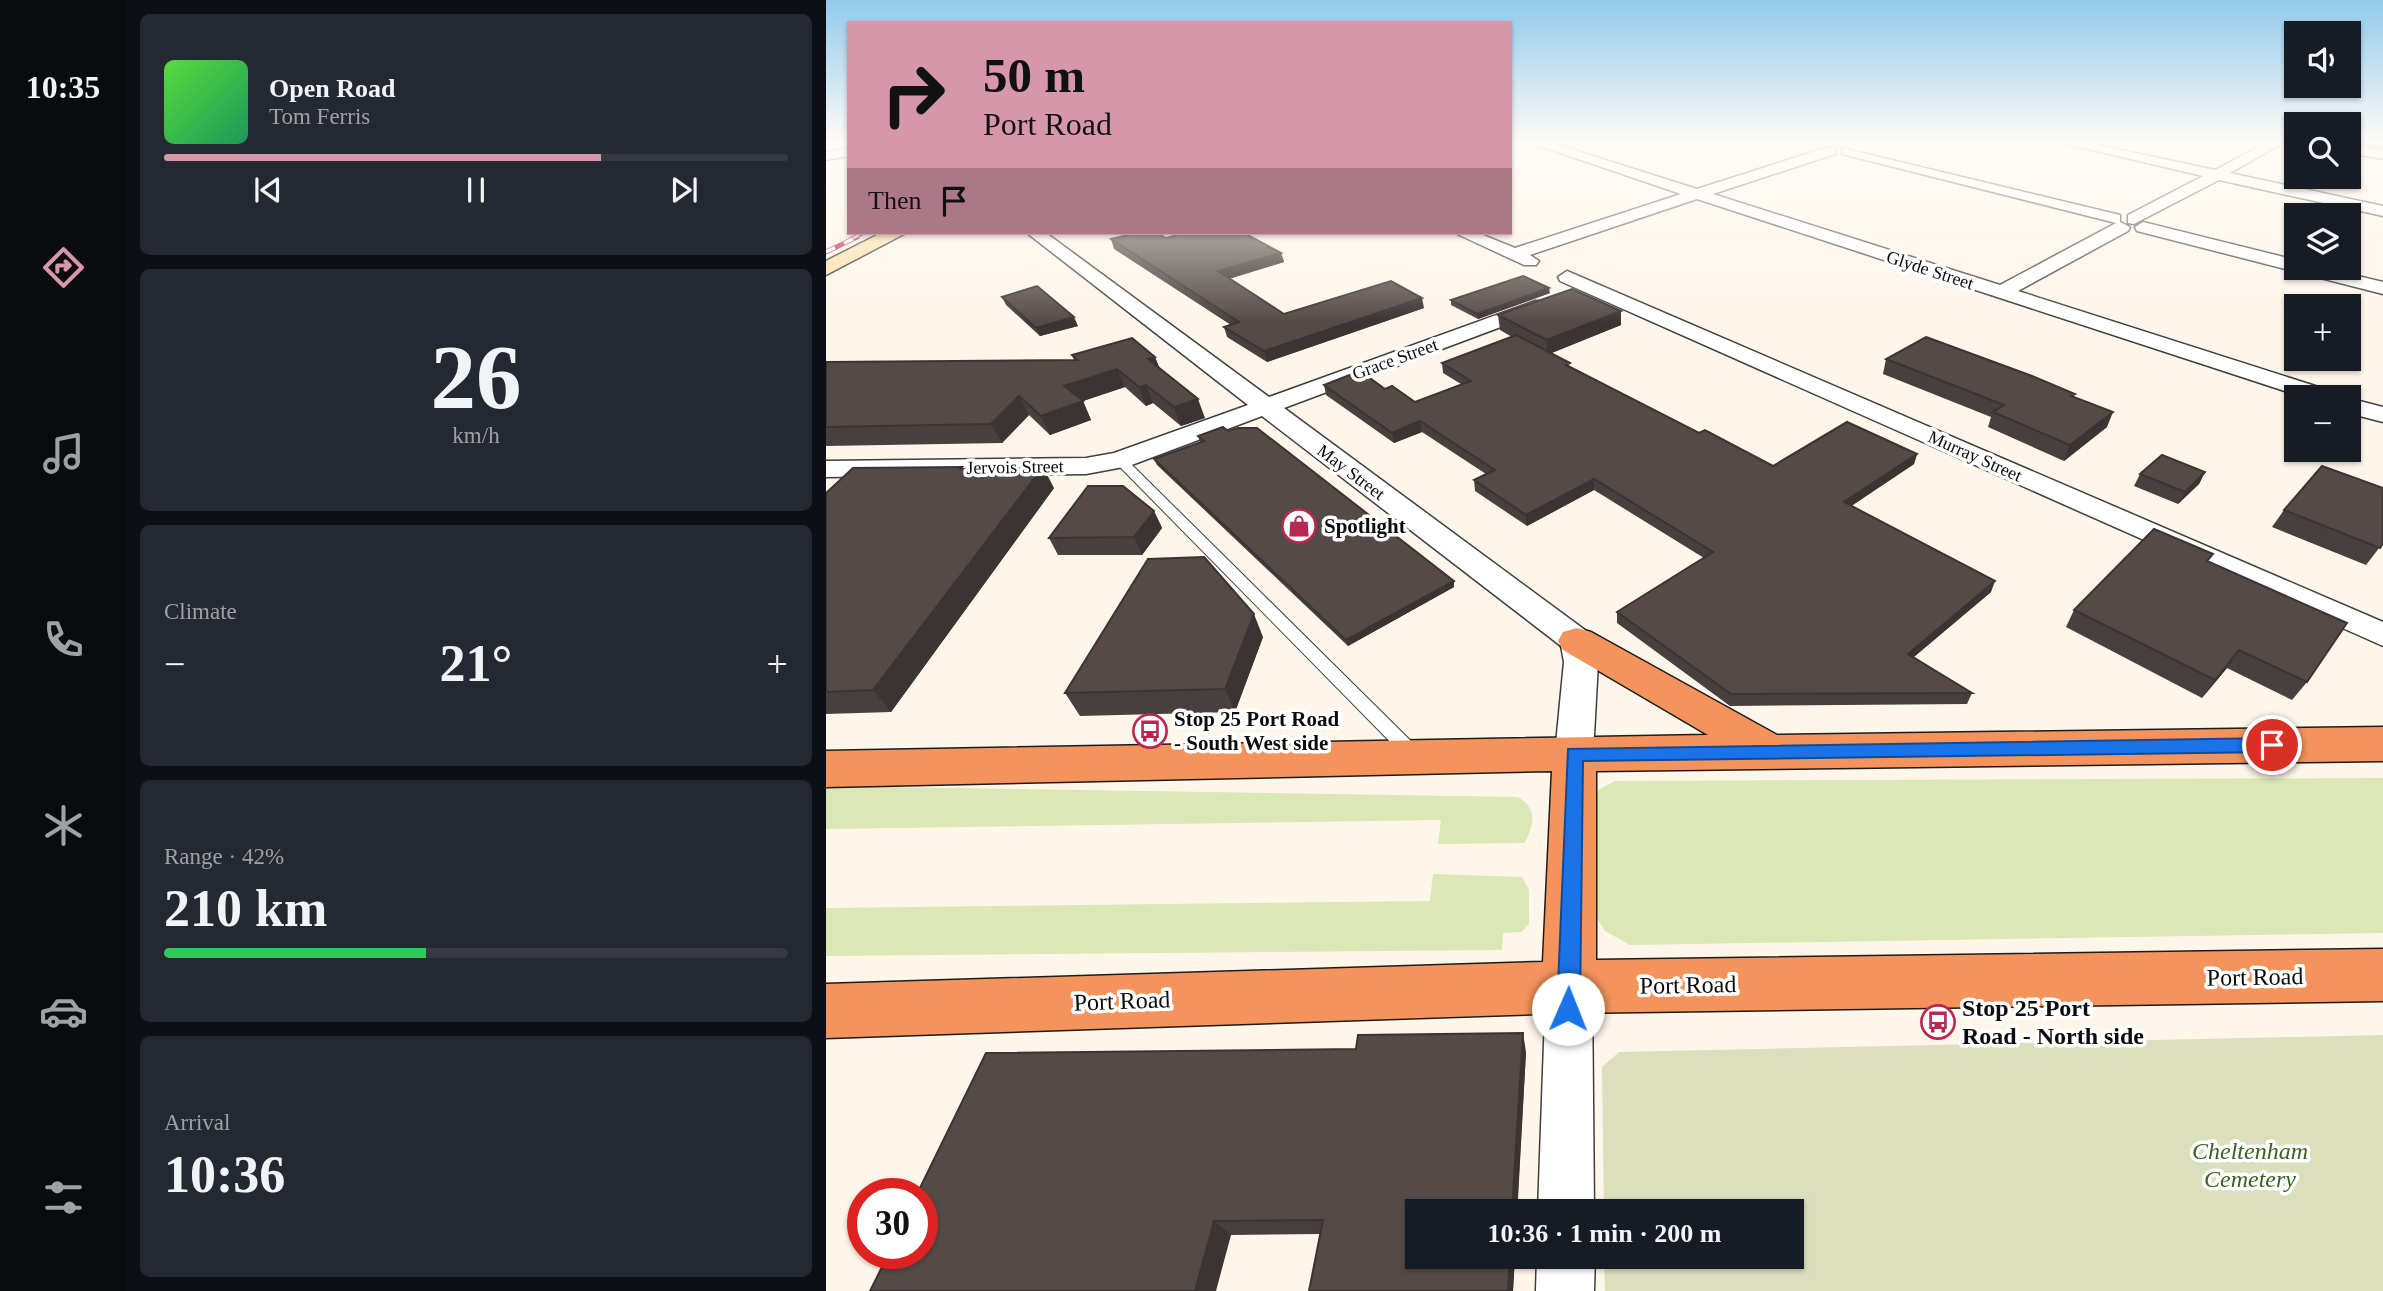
<!DOCTYPE html>
<html lang="en">
<head>
<meta charset="utf-8">
<style>
	:root { --surface:#171b24; --page:#242831; --text:#f1f3f6; --muted:#9ea1a6; --line:#363941; --accent:#d797ab }
	body { margin:0; font-family:"Times New Roman",serif; background:var(--page); color:var(--text); height:100vh; display:flex; flex-direction:column; font-size:26px; white-space:nowrap }
	* { box-sizing:border-box; margin:0 }
	p { font-size:23px; color:var(--muted) }
	.icon { flex:none; width:38px; height:38px; fill:none; stroke:currentColor; stroke-width:2; stroke-linecap:round; stroke-linejoin:round }
	.map { position:relative; flex:1; overflow:hidden }
	.drawer { display:flex; flex-direction:column; gap:14px; padding:14px; background:#0d0f14; width:700px }
	.drawer>* { flex:none }
	.top-card { position:absolute; left:21px; top:21px; width:665px; height:214px; border-radius:0px; box-shadow:0 2px 5px #0004; background:#d797ab; color:#111; overflow:hidden }
	.buttons { position:absolute; left:1458px; top:21px; display:grid; gap:14px }
	.buttons a { display:grid; place-items:center; width:77px; height:77px; border-radius:0px; background:var(--surface); box-shadow:0 2px 5px #0004; font-size:35px }
	.speed { position:absolute; left:21px; top:1178px; display:flex; gap:14px; font-size:35px; font-weight:700; text-align:center }
	.speed>* { display:grid; place-content:center; width:91px; height:91px; border-radius:50%; background:var(--surface); box-shadow:0 2px 5px #0004; line-height:1 }
	.speed .limit { border:10px solid #d22; background:#fff; color:#111 }
	.pin { position:absolute; display:grid; place-items:center; width:60px; height:60px; color:#fff; margin:-30px; border:4px solid #fff; border-radius:50%; box-shadow:0 2px 7px #0007 }
	.me { position:absolute; width:77px; margin:-38px; rotate:1deg; stroke-linejoin:round; filter:drop-shadow(0 0 5px #0008) }
	.turn { display:flex; align-items:center; gap:24px; height:147px; padding:0 21px; font-size:32px }
	.turn .icon { width:91px; height:91px; stroke-width:2.5 }
	.turn b { display:block; font-size:49px; line-height:60px }
	.then { display:flex; align-items:center; height:66px; padding:0 21px; background:#0003; gap:14px; font-size:26px }
	.big { font-size:52px; font-weight:800; line-height:1.1 }
	.drawer .tile { flex:1; display:flex; flex-direction:column; justify-content:center; gap:10px; min-width:0; padding:0 24px; border-radius:10px; background:var(--page) }
	.drawer .dial { align-items:center; gap:0 }
	.dial b { font-size:91px; line-height:1 }
	.song { display:flex; align-items:center; gap:21px }
	.cover { width:84px; height:84px; border-radius:10px; background:linear-gradient(135deg,hsl(110 70% 55%),hsl(150 70% 35%)) }
	.played { height:7px; border-radius:4px; background:linear-gradient(90deg,var(--accent) 70%,var(--line) 70%) }
	.keys { display:flex; justify-content:space-around; direction:ltr }
	.heat { display:flex; justify-content:space-between; align-items:center; font-size:38px; direction:ltr }
	.charge { height:10px; border-radius:5px; background:linear-gradient(90deg,#34c759 42%,var(--line) 0) }
	.trip { position:absolute; left:579px; top:1199px; width:399px; height:70px; border-radius:0px; background:var(--surface); box-shadow:0 2px 5px #0004; font-weight:800; line-height:70px; text-align:center }
	main { display:flex; flex:1; min-height:0 }
	.tabs { display:flex; flex-direction:column; width:126px; justify-content:space-around; align-items:center; background:#090b0e; color:var(--muted) }
	.tabs .icon { width:49px; height:49px }
	.tabs .selected { color:var(--accent) }
	.tabs b { font-size:32px; color:var(--text) }
	.map>svg:first-child { display:block }
</style>
</head>
<body>
<main>
<nav class="tabs">
<b>10:35</b>
<svg class="icon selected" aria-label="directions" viewBox="0 0 24 24"><path d="M12 3l9 9-9 9-9-9zM9 14v-3h6M13 9l2 2-2 2"/></svg>
<svg class="icon" aria-label="music" viewBox="0 0 24 24"><path d="M9 18V5l10-2v13"/><circle cx="6" cy="18" r="3"/><circle cx="16" cy="16" r="3"/></svg>
<svg class="icon" aria-label="phone" viewBox="0 0 24 24"><path d="M5 4h4l2 5-3 2q2 4 5 5l2-3 5 2v4C11 20 4 13 5 4z"/></svg>
<svg class="icon" aria-label="climate" viewBox="0 0 24 24"><path d="M12 3v18M4 7l16 10M4 17L20 7"/></svg>
<svg class="icon" aria-label="car" viewBox="0 0 24 24"><path d="M5 17H2v-5l4-1 3-4h7l3 4 3 1v5h-3M9 17h6M6 11h13"/><circle cx="7" cy="17" r="2"/><circle cx="17" cy="17" r="2"/></svg>
<svg class="icon" aria-label="filters" viewBox="0 0 24 24"><path d="M4 7h16M4 17h16"/><circle cx="9" cy="7" r="2"/><circle cx="15" cy="17" r="2"/></svg>
</nav>
<section class="drawer">
<div class="tile">
<div class="song"><i class="cover"></i><div><b>Open Road</b><p>Tom Ferris</p></div></div>
<div class="played"></div>
<div class="keys"><svg class="icon" aria-label="previous" viewBox="0 0 24 24"><path d="M18 5L8 12l10 7zM5 5v14"/></svg><svg class="icon" aria-label="pause" viewBox="0 0 24 24"><path d="M8 5v14M16 5v14"/></svg><svg class="icon" aria-label="next" viewBox="0 0 24 24"><path d="M6 5l10 7-10 7zM19 5v14"/></svg></div>
</div>
<div class="tile dial"><b>26</b><p>km/h</p></div>
<div class="tile"><p>Climate</p>
<div class="heat"><a>−</a><b class="big">21°</b><a>+</a></div>
</div>
<div class="tile"><p>Range · 42%</p><b class="big">210 km</b><div class="charge"></div></div>
<div class="tile"><p>Arrival</p><b class="big">10:36</b></div>
</section>
<div class="map">
<svg width="1557" height="1291" viewBox="0 0 1557 1291">
	<rect width="100%" height="100%" fill="#fff6ea"/>
	<path fill="#dbe7b5" d="M1557 778V933L804 945 779 931 768 913 765 800 774 789 789 781Z
		M0 786 692 797C712 810 708 823 699 843L612 844 615 820 0 829Z
		M607 874 696 877 703 890V924L695 932 677 933 676 950 0 956V908L604 901Z"/>
	<path fill="#dbdfbd" d="M1557 1035V1291H779L778 1257 966 1256V1211H778L776 1067 793 1052Z"/>
	<g fill="none" stroke-linecap="round" stroke-linejoin="round">
		<g stroke="#3e3e3e" stroke-width="2">
			<path id="service" d="M294 456 298 457 595 751 598 756 595 761 589 763 583 761 290 463 288 460Z"/>
		</g>
		<g stroke="#3e3e3e" stroke-width="3">
			<path id="minor" d="M702 142H723L871 189 999 148H1009V154L887 194 1174 285 1290 223 1016 154V148L1294 215V222L1304 227 1302 231 1192 291 1508 392 1512 397H1477L871 199 704 255 713 261 710 265H698L629 233H652L689 248 855 194Z
				M1232 142H1258L1389 170 1442 142H1459L1404 173 1557 206V216L1393 180 1308 224 1302 223V215L1377 176Z
				M1522 145 1557 151V159L1522 153Z
				M23 148V156L0 160V152Z
				M1317 222 1470 260V268H1499L1557 282V294L1311 231 1309 227Z
				M201 233H220L443 397 709 301H723L726 305 723 309 458 408 763 633 772 662 767 754 761 764 748 769 735 764 729 754 738 662 735 646 436 416 303 466 260 474 0 477V461L260 458 288 453 422 405Z
				M741 271 1557 622V646L734 281 732 277Z
				M1522 398 1557 407V422L1522 413Z
				M743 964 759 971 766 987 768 1211H712L720 987 727 971Z
				M711 1256H769L768 1291H710Z"/>
		</g>
		<g stroke="#2d2d2d" stroke-width="3">
			<path id="secondary" d="M55 233H80L0 275V261Z"/>
		</g>
		<g stroke="#1c1c1c" stroke-width="3">
			<path id="trunk" d="M751 628 765 632 951 735 1557 727V761L770 771V960L1557 949V1001L743 1013 0 1038V984L717 962 726 771 0 787V751L882 735 737 650 732 641 737 632Z"/>
		</g>
		<use href="#service" fill="#fff" fill-rule="evenodd"/>
		<use href="#minor" fill="#fff" fill-rule="evenodd"/>
		<use href="#secondary" fill="#fde0a6" fill-rule="evenodd"/>
		<use href="#trunk" fill="#f4945c" fill-rule="evenodd"/>
		<g stroke="#b8274f" stroke-width="3.5">
			<path id="rail-far1" d="M27 238 38 233"/>
		</g>
		<g stroke="#b8274f" stroke-width="5">
			<path id="rail" d="M0 252 31 237"/>
		</g>
		<use href="#rail-far1" stroke="#fff" stroke-width="2.5" stroke-dasharray="7" stroke-linecap="butt"/>
		<use href="#rail" stroke="#fff" stroke-width="3.5" stroke-dasharray="10" stroke-linecap="butt"/>
	</g>
	<path fill="#48403e" d="M1522 142H1557V149Z
		M340 238 455 253 458 262 403 279 458 314 598 308 441 362 401 337 398 327 405 325 288 249 285 239Z
		M724 293 652 319 625 305V300Z
		M176 297 252 326 214 336 180 305Z
		M672 315 795 325 725 353 744 368 873 433 947 466 1091 454 1088 464 1025 506 1165 592 1088 657 1146 693 1141 704 904 706 791 623V612L878 558 768 490 701 526 649 491 648 480 660 474 596 432 568 443 500 395 498 385 559 389 589 402 635 384 617 373 616 363 686 337 674 330Z
		M246 355 329 357 333 367 379 418 355 426 327 403 320 406 299 387 257 401 265 420 224 435 203 415 176 443 0 446V362L248 360Z
		M1060 359 1247 397 1281 427 1238 461 1162 427 1165 417 1057 374Z
		M372 436 628 581V587L522 646 331 465 328 459 374 442Z
		M137 469 228 488 65 712 0 714V493Z
		M1379 472 1373 484 1352 504 1308 486 1314 474Z
		M1458 510 1557 543 1540 565 1446 527Z
		M328 511 336 528 316 555H232L223 538Z
		M1382 562 1481 682 1466 700 1401 668 1376 698 1240 627 1248 610Z
		M437 637 409 712 254 716 239 693Z
		M700 1052 687 1291H483L494 1234 405 1235 44 1291Z"/>
	<path fill="#3b3432" d="M455 253 458 262 395 281 392 271Z
		M723 288 724 293 652 319 651 314Z
		M596 298 598 308 441 362 438 351Z
		M795 311V325L721 355V340Z
		M248 317 252 326 214 336 210 328Z
		M329 357 336 375 322 359Z
		M291 369 299 387 257 401 265 420 224 435 215 416 238 386Z
		M320 385 327 403 320 406 313 387Z
		M193 396 203 415 176 443 165 424Z
		M372 399 379 418 355 426 348 407Z
		M1287 412 1281 427 1238 461 1244 445Z
		M594 421 596 432 568 443 566 433Z
		M1091 454 1088 464 1015 513 1018 502Z
		M217 467 228 488 65 712 47 690Z
		M1379 472 1373 484 1352 504 1359 492Z
		M768 479V490L701 526 700 515Z
		M328 511 336 528 316 555 308 537Z
		M628 581V587L522 646 520 640Z
		M1169 581 1165 592 1078 665 1082 654Z
		M428 614 437 637 409 712 399 689Z
		M1413 650 1401 668 1376 698 1389 680Z
		M697 1033 700 1052 691 1211H686Z
		M388 1221 405 1235 390 1291H369Z
		M684 1256H689L687 1291H682Z"/>
	<path fill="#544a48" stroke="#3b3432" stroke-width="2" d="M311 233H331L340 238 359 233H418L455 253 392 271 458 314 565 281 596 298 438 351 398 327 413 322 285 239Z
		M697 276 723 288 651 314 625 300Z
		M211 286 248 317 210 328 176 297Z
		M746 289 795 311 721 340 672 315Z
		M690 335 744 363 740 365 873 433 879 430 947 466 1021 422 1091 454 1018 502 1169 581 1082 654 1146 693 905 694 791 612 887 552 768 479 700 515 648 480 669 470 594 421 566 433 498 385 534 371 559 389 566 386 589 402 645 381 616 363Z
		M1100 337 1206 376 1249 394 1245 396 1287 412 1244 445 1167 412 1178 405 1060 359Z
		M306 338 329 357 322 359 372 399 348 407 320 385 313 387 291 369 238 386 257 401 215 416 193 396 165 424 0 427V362L251 360 246 355Z
		M397 427 402 431 412 428H431L628 581 520 640 328 459 378 441 372 436Z
		M1336 455 1379 472 1359 492 1314 474Z
		M1496 466 1557 488V543L1554 548 1458 510Z
		M136 467 134 469 217 467 47 690 0 692V493L27 468Z
		M262 486H297L328 511 308 537 223 538Z
		M1328 529 1387 554 1381 561 1521 623 1481 682 1413 650 1389 680 1248 610Z
		M378 557 428 614 399 689 239 693 322 559Z
		M697 1033 686 1211H592V1256H684L682 1291H483L497 1220 388 1221 369 1291H44L63 1253H96V1194H91L160 1053 530 1049 532 1035Z"/>
	<linearGradient id="sky" x2="0" y2="1"><stop stop-color="#91caed"/><stop offset="0.44" stop-color="#fffbf6"/><stop offset="1" stop-color="#fffbf6" stop-opacity="0"/></linearGradient>
	<rect width="1557" height="323" fill="url(#sky)"/>
	<path fill="#1a73e8" stroke="#114b97" stroke-width="2" d="M1446 738 1455 745 1446 752 757 761 754 1009 750 1017 742 1020 734 1017 731 1009 742 749Z"/>
	<defs>
		<g id="shop-ring" transform="scale(1.75)"><circle r="9.5" fill="#fff" stroke="#b8274f" stroke-width="1.5"/><path d="M-5-2.5h2.3a2.7 3.5 0 0 1 5.4 0H5L5.5 6h-11ZM-1.5-2.5h3a1.5 2.3 0 0 0-3 0Z" fill="#b8274f"/></g>
		<g id="bus-ring" transform="scale(1.75)"><circle r="9.5" fill="#fff" stroke="#b8274f" stroke-width="1.5"/><path d="M-5-6H5V4H4V6H2V4H-2V6H-4V4H-5ZM-3.5-4V0h7V-4ZM-3.5 1.2v1.5H-2V1.2ZM2 1.2v1.5H3.5V1.2Z" fill="#b8274f"/></g>
	</defs>
	<g fill-rule="evenodd">
		<use href="#shop-ring" x="473" y="526"/>
		<use href="#bus-ring" x="324" y="731"/>
		<use href="#bus-ring" x="1112" y="1022"/>
	</g>
	<g text-anchor="middle" stroke-width="7" stroke-linejoin="round" paint-order="stroke">
		<g font-size="18" fill="#0b0b0b" stroke="#fff">
			<text transform="translate(1104 270) rotate(18)" y="6">Glyde Street</text>
			<text transform="translate(569 359) rotate(-20)" y="6">Grace Street</text>
			<text transform="translate(1149 456) rotate(24)" y="6">Murray Street</text>
			<text transform="translate(189 467) rotate(-1)" y="6">Jervois Street</text>
			<text transform="translate(525 472) rotate(37)" y="6">May Street</text>
		</g>
		<g font-size="21" font-weight="bold" fill="#0b0b0b" stroke="#fff" text-anchor="start">
			<text x="498" y="533">Spotlight</text>
			<text x="348" y="726">Stop 25 Port Road<tspan x="348" dy="24">- South West side</tspan></text>
		</g>
		<g font-size="24" fill="#0b0b0b" stroke="#fff">
			<text transform="translate(1429 977) rotate(-1)" y="8">Port Road</text>
			<text transform="translate(862 985) rotate(-1)" y="8">Port Road</text>
			<text transform="translate(296 1001) rotate(-2)" y="8">Port Road</text>
		</g>
		<g font-size="24" font-weight="bold" fill="#0b0b0b" stroke="#fff" text-anchor="start">
			<text x="1136" y="1016">Stop 25 Port<tspan x="1136" dy="28">Road - North side</tspan></text>
		</g>
		<g font-size="24" font-style="italic" fill="#3b611e" stroke="#fff">
			<text x="1424" y="1159">Cheltenham<tspan x="1424" dy="28">Cemetery</tspan></text>
		</g>
	</g>
</svg>
<div class="buttons">
<a><svg class="icon" aria-label="sound" viewBox="0 0 24 24"><path d="M4 9h4l5-4v14l-5-4H4zM17 9q2 3 0 6"/></svg></a>
<a><svg class="icon" aria-label="search" viewBox="0 0 24 24"><circle cx="10" cy="10" r="6"/><path d="M15 15l6 6"/></svg></a>
<a><svg class="icon" aria-label="layers" viewBox="0 0 24 24"><path d="M12 4l9 5-9 5-9-5zM3 14l9 5 9-5"/></svg></a>
<a>+</a>
<a>−</a>
</div>
<div class="speed"><div class="limit">30</div></div>
<div class="pin" style="left:1446px;top:745px;background:#d93025"><svg class="icon" aria-label="arrive" viewBox="0 0 24 24"><path d="M6 21V4h12l-3 4 3 4H6"/></svg></div>
<svg class="me" style="left:742px;top:1009px" viewBox="-20 -20 40 40"><circle r="19" fill="#fff"/><path d="M0-13L10 11 0 6-10 11z" fill="#1a73e8"/></svg>
<div class="trip">10:36 · 1 min · 200 m</div>
<div class="top-card">
<div class="turn"><svg class="icon" aria-label="right" viewBox="0 0 24 24"><path d="M7 20v-9h11M14 6l5 5-5 5"/></svg><div><b>50 m</b>Port Road</div></div>
<div class="then">Then<svg class="icon" aria-label="arrive" viewBox="0 0 24 24"><path d="M6 21V4h12l-3 4 3 4H6"/></svg></div>
</div>
</div>
</main>
</body>
</html>
